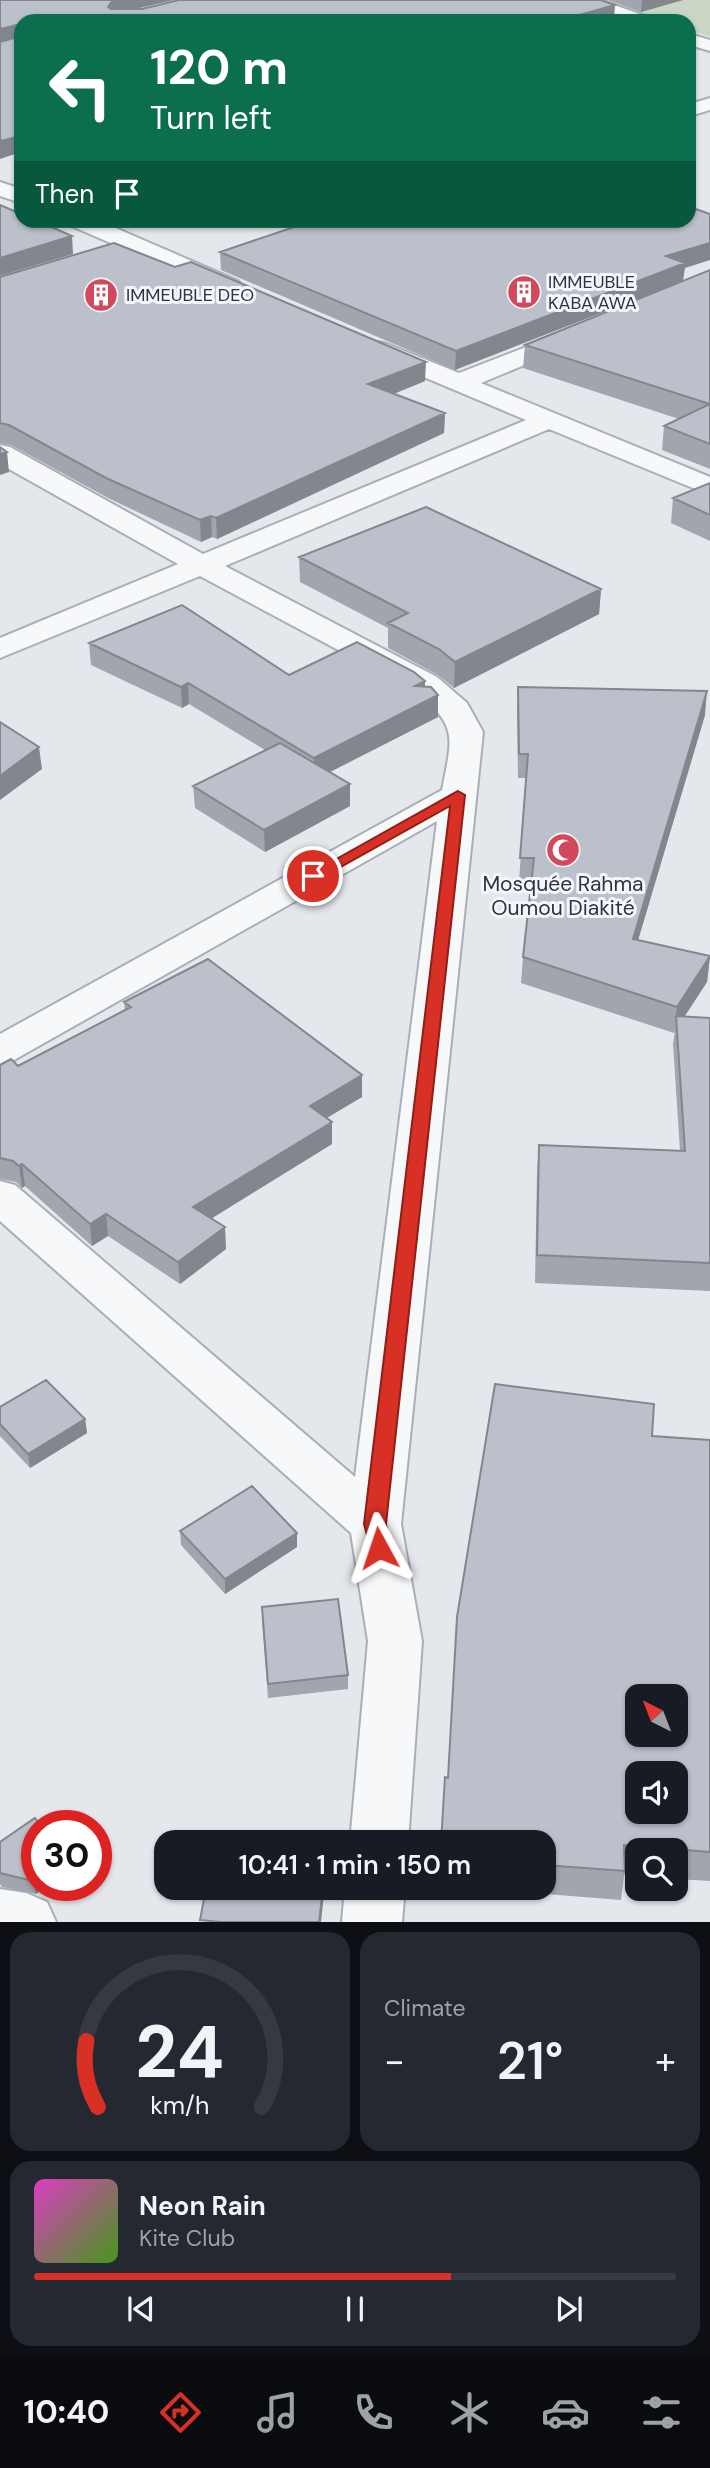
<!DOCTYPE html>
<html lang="en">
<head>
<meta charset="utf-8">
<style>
	:root { --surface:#171b24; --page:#242831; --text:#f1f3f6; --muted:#9ea1a6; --line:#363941; --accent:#d93025 }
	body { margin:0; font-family:"DM Sans",sans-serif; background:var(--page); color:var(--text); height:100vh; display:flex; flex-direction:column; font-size:26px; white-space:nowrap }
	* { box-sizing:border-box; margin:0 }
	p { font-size:23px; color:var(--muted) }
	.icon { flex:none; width:38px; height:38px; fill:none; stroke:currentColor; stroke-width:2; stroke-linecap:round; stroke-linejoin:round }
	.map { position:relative; height:1922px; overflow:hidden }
	.side { display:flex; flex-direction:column; gap:10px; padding:10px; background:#0d0f14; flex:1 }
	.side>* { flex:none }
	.top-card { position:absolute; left:14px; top:14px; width:682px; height:214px; border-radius:21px; box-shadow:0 2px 5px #0004; background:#0b6e4f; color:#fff; overflow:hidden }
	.needle { width:46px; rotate:318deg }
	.buttons { position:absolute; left:625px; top:1684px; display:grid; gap:14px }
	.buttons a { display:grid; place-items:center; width:63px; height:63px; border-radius:14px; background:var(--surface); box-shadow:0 2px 5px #0004; font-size:35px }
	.speed { position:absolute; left:21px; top:1810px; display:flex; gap:14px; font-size:35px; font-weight:700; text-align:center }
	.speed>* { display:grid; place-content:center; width:91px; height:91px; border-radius:50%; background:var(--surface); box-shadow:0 2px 5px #0004; line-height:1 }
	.speed .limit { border:10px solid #d22; background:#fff; color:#111 }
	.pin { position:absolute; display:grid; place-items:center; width:60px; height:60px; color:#fff; margin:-30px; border:4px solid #fff; border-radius:50%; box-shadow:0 2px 7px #0007 }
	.me { position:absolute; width:77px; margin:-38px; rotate:355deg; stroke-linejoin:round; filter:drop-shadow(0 0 5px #0008) }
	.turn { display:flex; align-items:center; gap:24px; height:147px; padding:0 21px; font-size:32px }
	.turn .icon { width:91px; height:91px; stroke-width:2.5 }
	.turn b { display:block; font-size:49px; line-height:60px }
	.then { display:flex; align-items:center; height:66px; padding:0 21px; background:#0003; gap:14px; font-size:26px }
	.big { font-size:52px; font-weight:600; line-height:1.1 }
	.side .tile { flex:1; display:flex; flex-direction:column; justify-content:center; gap:10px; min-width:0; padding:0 24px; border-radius:21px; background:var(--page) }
	.side .dial { align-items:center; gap:0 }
	.dial svg { height:182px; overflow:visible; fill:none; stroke:var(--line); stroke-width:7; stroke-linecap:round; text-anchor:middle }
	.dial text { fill:var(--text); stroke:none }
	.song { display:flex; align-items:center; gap:21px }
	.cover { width:84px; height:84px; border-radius:10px; background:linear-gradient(135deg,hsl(310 70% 55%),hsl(100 70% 35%)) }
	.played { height:7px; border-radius:4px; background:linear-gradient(90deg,var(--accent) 65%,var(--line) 65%) }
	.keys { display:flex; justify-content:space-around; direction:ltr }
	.heat { display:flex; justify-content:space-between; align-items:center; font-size:38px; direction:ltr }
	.side .tiles { flex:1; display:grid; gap:10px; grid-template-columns:1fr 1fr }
	.tile:last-child { grid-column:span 2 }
	.trip { position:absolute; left:154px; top:1830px; width:402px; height:70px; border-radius:21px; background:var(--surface); box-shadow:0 2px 5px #0004; font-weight:600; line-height:70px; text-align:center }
	.dock { display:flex; height:112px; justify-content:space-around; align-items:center; background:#090b0e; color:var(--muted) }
	.dock .icon { width:49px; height:49px }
	.dock .on { color:var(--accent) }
	.dock b { font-size:32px; color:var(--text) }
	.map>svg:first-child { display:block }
</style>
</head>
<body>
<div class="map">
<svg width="710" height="1922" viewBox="0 0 710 1922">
	<rect width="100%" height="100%" fill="#e4e7ec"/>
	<path fill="#c9d6c5" d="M604 0H710V37L690 30V21H663Z"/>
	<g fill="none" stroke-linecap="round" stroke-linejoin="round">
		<g stroke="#a9aeb7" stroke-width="4">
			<path id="minor" d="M575 0H600L648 17 651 21H626L578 4Z
				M690 34 710 40V51L690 45Z
				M710 98V110L690 116V104Z
				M0 182 21 189V203L0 196Z
				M66 220H97L238 281 242 286 238 291H222L69 225Z
				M573 329 582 331 585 336 582 341 481 383 710 477V495L549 429 225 566 437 677 467 703 483 732 401 1524 422 1641 408 1843H350L368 1641 351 1533 0 1221V1181L15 1185 355 1477 437 821 14 1060 0 1064V1034L442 790C452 737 459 727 415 691L200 576 0 658V638L178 564 0 464V445L10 447 203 554 526 420 369 354 366 349 369 344 378 342 387 344 459 373Z
				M345 1888H405L402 1922H342Z
				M0 1889 26 1893 47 1902 56 1922H0Z"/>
		</g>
		<use href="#minor" fill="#f7f8fa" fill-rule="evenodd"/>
	</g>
	<path fill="#a1a5ae" d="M608 0H683L641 12Z
		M220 252 685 268 455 370 221 270Z
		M710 270V469L662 450 664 426 679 419 523 368 525 345Z
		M0 277 425 381 394 394 445 413 444 433 217 539 212 537 201 542 108 498 11 445 0 443Z
		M710 483V541L671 523 673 498Z
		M299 557 601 589 599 614 454 688 438 675 388 648V628L300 582Z
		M89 643 289 675 425 687 438 695V717L330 772 350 806 265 852 195 808 193 786 265 750 189 704 182 708 91 665Z
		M518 687 705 715 638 940 710 956 707 982 684 1017 710 1018V1291L535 1283 537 1172 539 1145 680 1151 673 1044 675 1031 674 1033 521 983 523 957 531 883 519 882 526 778H518L517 711Z
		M124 1002 362 1097 326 1118 332 1122V1144L211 1219 226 1249 180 1284 108 1236 92 1246 25 1186 22 1188 16 1182 0 1179V1065L18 1066 125 1011Z
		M0 1407 85 1419 87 1433 30 1468 0 1436Z
		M652 1436 710 1440V1881L676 1879V1850H637V1876L624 1875 621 1900 470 1888H544V1843L448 1778Z
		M180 1531 297 1547 225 1594 181 1545Z
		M262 1621 348 1675V1689L268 1698Z
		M0 1842 37 1885H49L36 1894 2 1887 0 1884Z"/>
	<path fill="#83868d" d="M113 0H174L114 14 108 7Z
		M642 0H683L641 12Z
		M615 5 614 20 609 21H558Z
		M21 24V39L0 44V29Z
		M21 136V152L0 159V141Z
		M72 236 73 254 0 276V258Z
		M710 243V260L685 268 683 281 455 370 456 351 666 256Z
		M426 362 425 381 368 404V384Z
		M445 413 444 433 217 539 216 518Z
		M7 452 9 472 0 475V454Z
		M211 516 212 537 201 542 200 520Z
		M601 589 599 614 454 688 455 662Z
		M425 681V702L438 695V717L314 780V758L415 686Z
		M188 683 189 704 182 708 181 687Z
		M707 691 705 715 631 964 633 939Z
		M39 747 42 769 0 800V776Z
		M350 784V806L265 852 264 830Z
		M710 956 707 982 677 1028 676 1016 674 1033 677 1007Z
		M362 1075V1097L310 1128V1106Z
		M332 1122V1144L194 1229 193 1207Z
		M22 1164 25 1186 22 1188 19 1166Z
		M106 1214 108 1236 92 1246 90 1224Z
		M225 1227 226 1249 180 1284 178 1262Z
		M85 1419 87 1433 30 1468 28 1454Z
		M297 1533V1547L225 1594V1579Z
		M37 1878V1885H49L36 1894 33 1881Z
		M323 1888H324V1894L321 1922H319Z"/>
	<path fill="#bbc0ca" stroke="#83868d" stroke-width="2" fill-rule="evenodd" d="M0 0H113L108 7 111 9H142L179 0H601L615 5 558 21H21V24L0 29Z
		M21 36V136L0 141V42Z
		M0 205 21 214V220H36L72 236 0 258Z
		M690 207 710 214V243L666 256 685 263 456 351 220 252 315 220H690Z
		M114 243 175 267 191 262 426 362 368 384 445 413 216 518 211 516 200 520 106 478 9 425 0 423V277Z
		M710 270V444L664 426 710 404 525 345Z
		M0 447 7 452 0 454Z
		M710 483V515L673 498Z
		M426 507 601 589 455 662 439 649 388 623 408 613 299 557Z
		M182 605 289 675 357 642 414 672 425 681 415 686 431 687 438 695 314 758 188 683 181 687 89 643Z
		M518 687 707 691 633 939 710 956 677 1007 523 957 534 858H520L528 754H519Z
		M0 722 39 747 0 776Z
		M280 743 350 784 264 830 193 786Z
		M208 959 362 1075 310 1106 332 1122 193 1207 225 1227 178 1262 106 1214 90 1224 22 1164 19 1166 13 1161 0 1158V1065L11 1059 18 1066 131 1007 124 1002Z
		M676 1016 710 1018V1263L537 1255 539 1145 685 1151Z
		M46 1380 85 1419 28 1454 0 1424V1407Z
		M495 1384 654 1404 652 1436 710 1440V1852L624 1845 625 1871 544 1865V1843H441L445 1777 448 1778 457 1617ZM637 1696H676V1734H637ZM637 1773H676V1811H637Z
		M252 1486 297 1533 225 1579 180 1531Z
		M338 1599 348 1675 268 1684 262 1607Z
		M35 1818 40 1825H37V1878L33 1881 0 1873V1842Z
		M206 1888H323L319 1922H221L200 1920Z"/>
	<path fill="#d93025" stroke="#8d1f18" stroke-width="2" d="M458 791 465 795 386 1524 390 1548 387 1554 379 1556 372 1554 364 1524 450 806 319 879 313 881 306 876Z"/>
	<defs>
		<g id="building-disc" transform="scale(1.75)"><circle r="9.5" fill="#d1495b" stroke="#f4f6f9"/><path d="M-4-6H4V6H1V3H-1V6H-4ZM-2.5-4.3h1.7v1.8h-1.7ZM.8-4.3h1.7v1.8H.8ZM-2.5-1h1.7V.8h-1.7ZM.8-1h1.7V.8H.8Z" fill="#fff"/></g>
		<g id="mosque-disc" transform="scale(1.75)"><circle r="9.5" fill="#d1495b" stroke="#f4f6f9"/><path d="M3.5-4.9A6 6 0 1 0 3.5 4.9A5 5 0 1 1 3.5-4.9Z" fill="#fff"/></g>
	</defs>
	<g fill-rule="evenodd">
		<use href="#building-disc" x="524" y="292"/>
		<use href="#building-disc" x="101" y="295"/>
		<use href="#mosque-disc" x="563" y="850"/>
	</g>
	<g text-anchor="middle" stroke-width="6" stroke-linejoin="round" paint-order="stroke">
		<g font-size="18" fill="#2b3445" stroke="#f4f6f9" text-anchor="start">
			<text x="548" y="288">IMMEUBLE<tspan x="548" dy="21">KABA AWA</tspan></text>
			<text x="126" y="301">IMMEUBLE DEO</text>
		</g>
		<g font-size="21" fill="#2b3445" stroke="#f4f6f9">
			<text x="563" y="891">Mosquée Rahma<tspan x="563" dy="24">Oumou Diakité</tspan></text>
		</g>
	</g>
</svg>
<div class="buttons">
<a><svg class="needle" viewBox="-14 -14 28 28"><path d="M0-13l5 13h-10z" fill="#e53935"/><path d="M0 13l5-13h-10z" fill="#9ea1a6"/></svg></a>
<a><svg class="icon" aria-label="sound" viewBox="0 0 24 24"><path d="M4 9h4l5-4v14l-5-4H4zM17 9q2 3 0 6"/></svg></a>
<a><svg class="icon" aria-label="search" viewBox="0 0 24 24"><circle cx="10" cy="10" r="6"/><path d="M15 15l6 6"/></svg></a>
</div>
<div class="speed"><div class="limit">30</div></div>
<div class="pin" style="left:313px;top:876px;background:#d93025"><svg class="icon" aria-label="arrive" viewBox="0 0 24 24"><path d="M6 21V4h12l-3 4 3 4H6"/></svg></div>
<svg class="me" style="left:379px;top:1548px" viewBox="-20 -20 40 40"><path d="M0-17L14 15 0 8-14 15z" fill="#d93025" stroke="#fff" stroke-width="4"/></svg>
<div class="trip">10:41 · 1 min · 150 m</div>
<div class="top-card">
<div class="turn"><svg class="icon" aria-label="left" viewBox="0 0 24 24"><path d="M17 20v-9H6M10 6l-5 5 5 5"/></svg><div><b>120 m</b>Turn left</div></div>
<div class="then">Then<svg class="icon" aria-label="arrive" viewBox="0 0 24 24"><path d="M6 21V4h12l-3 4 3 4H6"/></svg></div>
</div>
</div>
<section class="side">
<div class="tiles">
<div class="tile dial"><svg viewBox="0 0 100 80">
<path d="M14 69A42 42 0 1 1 86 69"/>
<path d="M14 69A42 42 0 0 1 9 40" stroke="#d93025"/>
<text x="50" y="56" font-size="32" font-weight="700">24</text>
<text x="50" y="72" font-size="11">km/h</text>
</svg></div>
<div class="tile"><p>Climate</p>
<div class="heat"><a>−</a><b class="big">21°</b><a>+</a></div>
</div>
<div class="tile">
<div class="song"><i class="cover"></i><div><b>Neon Rain</b><p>Kite Club</p></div></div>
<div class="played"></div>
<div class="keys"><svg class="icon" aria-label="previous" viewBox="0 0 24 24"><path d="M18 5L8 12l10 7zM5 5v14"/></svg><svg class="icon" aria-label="pause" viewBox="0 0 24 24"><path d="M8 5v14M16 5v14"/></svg><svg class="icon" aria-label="next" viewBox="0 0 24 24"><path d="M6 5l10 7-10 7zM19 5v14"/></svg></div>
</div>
</div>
</section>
<nav class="dock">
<b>10:40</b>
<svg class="icon on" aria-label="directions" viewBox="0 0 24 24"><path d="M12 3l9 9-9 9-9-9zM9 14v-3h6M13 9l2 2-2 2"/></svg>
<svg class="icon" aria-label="music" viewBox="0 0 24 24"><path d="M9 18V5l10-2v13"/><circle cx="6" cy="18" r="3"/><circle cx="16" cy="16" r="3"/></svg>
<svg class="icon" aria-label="phone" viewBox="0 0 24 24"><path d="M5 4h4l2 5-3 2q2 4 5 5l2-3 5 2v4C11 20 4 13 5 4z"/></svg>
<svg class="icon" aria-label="climate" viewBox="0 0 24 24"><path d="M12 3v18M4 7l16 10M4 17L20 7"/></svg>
<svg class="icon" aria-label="car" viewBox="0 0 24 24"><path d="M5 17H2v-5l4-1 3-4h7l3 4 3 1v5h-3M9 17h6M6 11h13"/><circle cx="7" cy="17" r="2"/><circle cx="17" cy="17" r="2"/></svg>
<svg class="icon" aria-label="filters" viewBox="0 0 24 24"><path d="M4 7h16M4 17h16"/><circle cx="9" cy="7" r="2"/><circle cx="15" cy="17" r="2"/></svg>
</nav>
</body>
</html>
